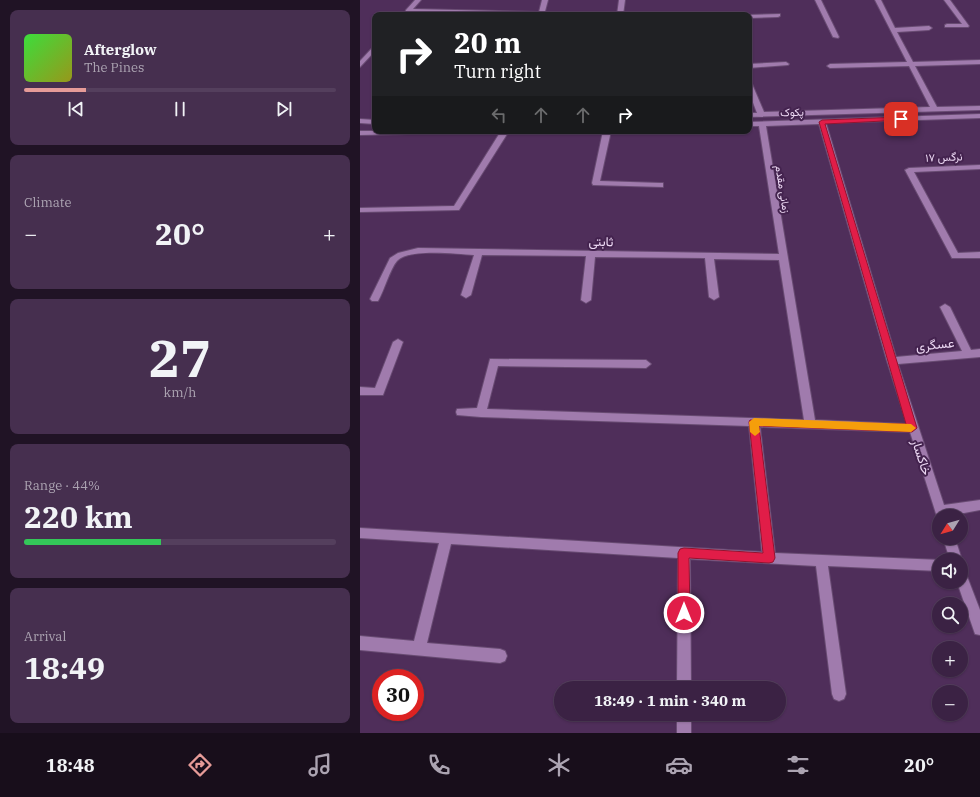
<!DOCTYPE html>
<html lang="en">
<head>
<meta charset="utf-8">
<style>
	:root { --surface:#3b2244; --page:#462f4f; --text:#f1f3f6; --muted:#aca4b2; --line:#543f5d; --accent:#e69b98 }
	body { margin:0; font-family:"IBM Plex Serif",Vazirmatn,serif; background:var(--page); color:var(--text); height:100vh; display:flex; flex-direction:column; font-size:15px; white-space:nowrap }
	* { box-sizing:border-box; margin:0 }
	p { font-size:13px; color:var(--muted) }
	.icon { flex:none; width:22px; height:22px; fill:none; stroke:currentColor; stroke-width:2; stroke-linecap:round; stroke-linejoin:round }
	.map { position:relative; flex:1; overflow:hidden }
	.drawer { display:flex; flex-direction:column; gap:10px; padding:10px; background:#201325; width:360px }
	.drawer>* { flex:none }
	.banner { position:absolute; left:12px; top:12px; width:380px; height:122px; border-radius:8px; box-shadow:0 1px 3px #0004,0 0 0 1px var(--line); background:#202124; color:#fff; overflow:hidden }
	.needle { width:26px; rotate:233deg }
	.fabs { position:absolute; left:572px; top:509px; display:grid; gap:8px }
	.fabs a { display:grid; place-items:center; width:36px; height:36px; border-radius:50%; background:var(--surface); box-shadow:0 1px 3px #0004,0 0 0 1px var(--line); font-size:20px }
	.speed { position:absolute; left:12px; top:669px; display:flex; gap:8px; font-size:20px; font-weight:700; text-align:center }
	.speed>* { display:grid; place-content:center; width:52px; height:52px; border-radius:50%; background:var(--surface); box-shadow:0 1px 3px #0004,0 0 0 1px var(--line); line-height:1 }
	.speed .limit { border:6px solid #d22; background:#fff; color:#111 }
	.pin { position:absolute; display:grid; place-items:center; width:34px; height:34px; color:#fff; margin:-17px; border-radius:8px; box-shadow:0 2px 6px #0006 }
	.me { position:absolute; width:44px; margin:-22px; rotate:0deg; stroke-linejoin:round; filter:drop-shadow(0 0 3px #0008) }
	.turn { display:flex; align-items:center; gap:14px; height:84px; padding:0 16px; font-size:18px }
	.turn .icon { width:52px; height:52px; stroke-width:2.5 }
	.turn b { display:block; font-size:28px; line-height:34px }
	.lanes { display:flex; align-items:center; height:38px; padding:0 16px; background:#0003; justify-content:center; gap:20px; direction:ltr }
	.lanes .off { opacity:.35 }
	.big { font-size:30px; font-weight:800; line-height:1.1 }
	.drawer .card { flex:1; display:flex; flex-direction:column; justify-content:center; gap:6px; min-width:0; padding:0 14px; border-radius:8px; background:var(--page) }
	.drawer .dial { align-items:center; gap:0 }
	.dial b { font-size:52px; line-height:1 }
	.song { display:flex; align-items:center; gap:12px }
	.cover { width:48px; height:48px; border-radius:6px; background:linear-gradient(135deg,hsl(120 70% 55%),hsl(60 70% 35%)) }
	.played { height:4px; border-radius:2px; background:linear-gradient(90deg,var(--accent) 20%,var(--line) 20%) }
	.keys { display:flex; justify-content:space-around; direction:ltr }
	.heat { display:flex; justify-content:space-between; align-items:center; font-size:22px; direction:ltr }
	.charge { height:6px; border-radius:3px; background:linear-gradient(90deg,#34c759 44%,var(--line) 0) }
	.trip { position:absolute; left:194px; top:681px; width:232px; height:40px; border-radius:20px; background:var(--surface); box-shadow:0 1px 3px #0004,0 0 0 1px var(--line); font-weight:800; line-height:40px; text-align:center }
	.tabs { display:flex; height:64px; justify-content:space-around; align-items:center; background:#180e1b; color:var(--muted) }
	.tabs .icon { width:28px; height:28px }
	.tabs .on { color:var(--accent) }
	.tabs b { font-size:18px; color:var(--text) }
	main { display:flex; flex:1; min-height:0 }
	.map>svg:first-child { display:block }
</style>
</head>
<body>
<main>
<section class="drawer">
<div class="card">
<div class="song"><i class="cover"></i><div><b>Afterglow</b><p>The Pines</p></div></div>
<div class="played"></div>
<div class="keys"><svg class="icon" aria-label="previous" viewBox="0 0 24 24"><path d="M18 5L8 12l10 7zM5 5v14"/></svg><svg class="icon" aria-label="pause" viewBox="0 0 24 24"><path d="M8 5v14M16 5v14"/></svg><svg class="icon" aria-label="next" viewBox="0 0 24 24"><path d="M6 5l10 7-10 7zM19 5v14"/></svg></div>
</div>
<div class="card"><p>Climate</p>
<div class="heat"><a>−</a><b class="big">20°</b><a>+</a></div>
</div>
<div class="card dial"><b>27</b><p>km/h</p></div>
<div class="card"><p>Range · 44%</p><b class="big">220 km</b><div class="charge"></div></div>
<div class="card"><p>Arrival</p><b class="big">18:49</b></div>
</section>
<div class="map">
<svg width="620" height="733" viewBox="0 0 620 733">
	<rect width="100%" height="100%" fill="#4f2e5a"/>
	<g fill="none" stroke-linecap="round" stroke-linejoin="round">
		<g stroke="#684b72" stroke-width="2">
			<path id="minor" d="M55 0H61L53 9 179 12 182 0H188L184 15 50 13 48 15H44L46 10Z
				M259 0H265L263 15H257Z
				M455 0H461L479 37 478 38 473 37Z
				M515 0H521L535 28 569 26 572 28 569 30 537 32 553 62 620 60V64L555 66 577 107 620 106V110L389 117V113H397L389 92V82L392 84 404 112 570 107 549 66 470 68 467 66 470 64 547 62Z
				M584 0H590L609 26 608 27H585V25L587 24H602Z
				M420 14V16L418 17 389 18V15H387Z
				M15 45V51L0 67V61Z
				M426 62 429 64 428 65 389 68V64Z
				M620 114V118L466 123 536 357 602 351 580 307 585 304 590 307 611 350 620 349V357L538 364 584 505 620 500V510L588 516H579V520H578L550 432 400 427 415 553 581 560H579V571L468 566 486 694 484 699 479 701 474 699 472 694 456 566 330 559 331 688H317L318 558 91 544 67 643 140 649 145 651 147 656 145 661 140 663 0 650V636L54 641 79 543 0 538V528L402 552 389 426 121 417 97 415 96 412 97 409 117 408 130 359 286 360 291 364 286 368 138 366 127 409 444 420 419 260 354 259 359 297 354 300 349 297 345 258 235 257 231 300 226 303 221 300 226 256 122 255 111 295 106 298 101 295 114 255C96 254 49 248 37 261 30 269 24 291 18 301H12L10 299 30 258 38 253 58 248 419 254 399 126H389V122ZM459 124 527 361 547 424 455 420 406 126Z
				M0 119 15 120V124L0 123Z
				M0 131H101L97 133 0 135Z
				M141 131H149L99 210 0 212V208L94 206Z
				M243 131H251L240 181 300 183H303V187L233 185 232 183Z
				M620 165V169L554 172 598 253 620 252V258H592L545 170 549 168Z
				M38 339 43 342 23 395H0V387L15 388 33 342Z
				M583 538H595L602 560 601 563V560H590Z
				M601 569 605 571 620 610V635L615 634 597 582H601Z
				M317 714H331V733H317Z"/>
		</g>
		<use href="#minor" fill="#a07bad" fill-rule="evenodd"/>
	</g>
	<path fill="#e11d48" stroke="#92132f" d="M541 117 544 119 543 120 465 124 557 428 552 432 399 426 415 558 413 562 409 563 329 558 330 613 328 617 324 619 320 617 318 613V553L320 549 324 548 403 553 389 422 390 420 546 424 459 122 462 120Z"/>
	<path fill="#f59e0b" d="M394 418 551 424 556 428 551 432 399 426 400 432 395 436 390 432 389 422Z"/>
	<g text-anchor="middle" stroke-width="4" stroke-linejoin="round" paint-order="stroke">
		<g font-size="11" fill="#edd9f4" stroke="#44234f">
			<text transform="translate(432 112) rotate(-1)" y="4">پکوک</text>
			<text transform="translate(584 157) rotate(-2)" y="4">نرگس ۱۷</text>
			<text transform="translate(423 189) rotate(81)" y="4">زمانی مقدم</text>
		</g>
		<g font-size="13" fill="#edd9f4" stroke="#44234f">
			<text transform="translate(241 241) rotate(1)" y="5">ثابتی</text>
			<text transform="translate(575 344) rotate(-6)" y="5">عسگری</text>
			<text transform="translate(562 457) rotate(72)" y="5">خاکسار</text>
		</g>
	</g>
</svg>
<div class="fabs">
<a><svg class="needle" viewBox="-14 -14 28 28"><path d="M0-13l5 13h-10z" fill="#e53935"/><path d="M0 13l5-13h-10z" fill="#aca4b2"/></svg></a>
<a><svg class="icon" aria-label="sound" viewBox="0 0 24 24"><path d="M4 9h4l5-4v14l-5-4H4zM17 9q2 3 0 6"/></svg></a>
<a><svg class="icon" aria-label="search" viewBox="0 0 24 24"><circle cx="10" cy="10" r="6"/><path d="M15 15l6 6"/></svg></a>
<a>+</a>
<a>−</a>
</div>
<div class="speed"><div class="limit">30</div></div>
<div class="pin" style="left:541px;top:119px;background:#d93025"><svg class="icon" aria-label="arrive" viewBox="0 0 24 24"><path d="M6 21V4h12l-3 4 3 4H6"/></svg></div>
<svg class="me" style="left:324px;top:613px" viewBox="-20 -20 40 40"><circle r="17" fill="#e11d48" stroke="#fff" stroke-width="3"/><path d="M0-11L8 9 0 5-8 9z" fill="#fff"/></svg>
<div class="trip">18:49 · 1 min · 340 m</div>
<div class="banner">
<div class="turn"><svg class="icon" aria-label="right" viewBox="0 0 24 24"><path d="M7 20v-9h11M14 6l5 5-5 5"/></svg><div><b>20 m</b>Turn right</div></div>
<div class="lanes"><svg class="icon off" aria-label="left" viewBox="0 0 24 24"><path d="M17 20v-9H6M10 6l-5 5 5 5"/></svg><svg class="icon off" aria-label="ahead" viewBox="0 0 24 24"><path d="M12 20V5M6 11l6-6 6 6"/></svg><svg class="icon off" aria-label="ahead" viewBox="0 0 24 24"><path d="M12 20V5M6 11l6-6 6 6"/></svg><svg class="icon" aria-label="right" viewBox="0 0 24 24"><path d="M7 20v-9h11M14 6l5 5-5 5"/></svg></div>
</div>
</div>
</main>
<nav class="tabs">
<b>18:48</b>
<svg class="icon on" aria-label="directions" viewBox="0 0 24 24"><path d="M12 3l9 9-9 9-9-9zM9 14v-3h6M13 9l2 2-2 2"/></svg>
<svg class="icon" aria-label="music" viewBox="0 0 24 24"><path d="M9 18V5l10-2v13"/><circle cx="6" cy="18" r="3"/><circle cx="16" cy="16" r="3"/></svg>
<svg class="icon" aria-label="phone" viewBox="0 0 24 24"><path d="M5 4h4l2 5-3 2q2 4 5 5l2-3 5 2v4C11 20 4 13 5 4z"/></svg>
<svg class="icon" aria-label="climate" viewBox="0 0 24 24"><path d="M12 3v18M4 7l16 10M4 17L20 7"/></svg>
<svg class="icon" aria-label="car" viewBox="0 0 24 24"><path d="M5 17H2v-5l4-1 3-4h7l3 4 3 1v5h-3M9 17h6M6 11h13"/><circle cx="7" cy="17" r="2"/><circle cx="17" cy="17" r="2"/></svg>
<svg class="icon" aria-label="filters" viewBox="0 0 24 24"><path d="M4 7h16M4 17h16"/><circle cx="9" cy="7" r="2"/><circle cx="15" cy="17" r="2"/></svg>
<b>20°</b>
</nav>
</body>
</html>
